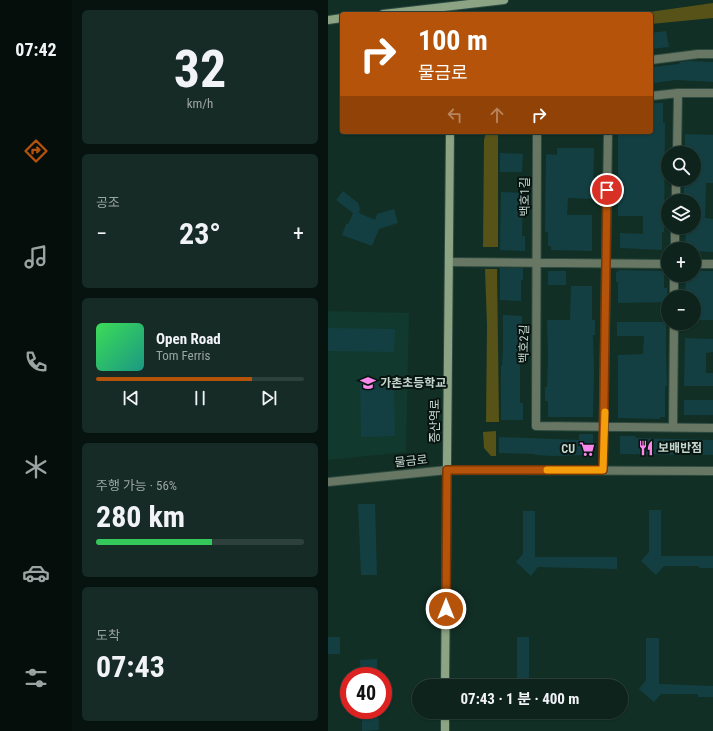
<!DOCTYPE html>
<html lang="ko">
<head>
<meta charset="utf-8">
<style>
	:root { --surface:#0d231c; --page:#162b25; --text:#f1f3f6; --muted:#9aa4a3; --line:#2d403b; --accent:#b45309 }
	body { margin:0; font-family:"Roboto Condensed","Noto Sans KR",sans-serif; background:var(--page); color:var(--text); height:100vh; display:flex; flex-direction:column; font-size:15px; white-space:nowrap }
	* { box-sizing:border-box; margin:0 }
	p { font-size:13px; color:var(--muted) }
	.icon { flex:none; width:22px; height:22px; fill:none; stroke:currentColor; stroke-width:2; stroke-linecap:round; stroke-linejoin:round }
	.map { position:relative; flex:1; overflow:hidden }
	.panel { display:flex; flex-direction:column; gap:10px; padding:10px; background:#07130f; width:256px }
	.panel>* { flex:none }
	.banner { position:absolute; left:12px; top:12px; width:313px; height:122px; border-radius:4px; box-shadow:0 1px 3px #0004,0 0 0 1px var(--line); background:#b45309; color:#fff; overflow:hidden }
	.tools { position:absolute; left:333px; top:146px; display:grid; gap:8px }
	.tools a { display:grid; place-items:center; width:40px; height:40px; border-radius:50%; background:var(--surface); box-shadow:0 1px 3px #0004,0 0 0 1px var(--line); font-size:20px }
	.speed { position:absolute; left:12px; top:667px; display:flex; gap:8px; font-size:20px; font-weight:700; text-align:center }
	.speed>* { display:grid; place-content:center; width:52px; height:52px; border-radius:50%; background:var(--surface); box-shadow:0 1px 3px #0004,0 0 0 1px var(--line); line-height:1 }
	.speed .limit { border:6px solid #d22; background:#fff; color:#111 }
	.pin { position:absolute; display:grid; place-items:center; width:34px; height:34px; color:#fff; margin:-17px; border:2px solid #fff; border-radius:50%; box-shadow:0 1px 4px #0007 }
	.me { position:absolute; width:44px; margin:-22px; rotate:0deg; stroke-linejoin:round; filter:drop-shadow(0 0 3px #0008) }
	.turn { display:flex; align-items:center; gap:14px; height:84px; padding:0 12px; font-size:18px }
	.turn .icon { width:52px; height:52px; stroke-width:2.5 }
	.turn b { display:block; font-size:28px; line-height:34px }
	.lanes { display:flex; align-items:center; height:38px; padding:0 12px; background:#0003; justify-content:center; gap:20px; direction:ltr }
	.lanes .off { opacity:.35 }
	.big { font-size:30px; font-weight:700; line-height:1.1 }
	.panel .card { flex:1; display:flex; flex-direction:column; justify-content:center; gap:6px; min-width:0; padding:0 14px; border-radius:6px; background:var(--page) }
	.panel .dial { align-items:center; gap:0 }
	.dial b { font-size:52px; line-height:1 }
	.song { display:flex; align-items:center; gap:12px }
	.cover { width:48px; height:48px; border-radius:6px; background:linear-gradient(135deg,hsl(130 70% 55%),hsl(170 70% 35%)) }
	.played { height:4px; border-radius:2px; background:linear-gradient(90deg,var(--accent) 75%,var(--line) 75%) }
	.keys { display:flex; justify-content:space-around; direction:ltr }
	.heat { display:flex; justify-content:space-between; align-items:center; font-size:22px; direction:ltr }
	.charge { height:6px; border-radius:3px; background:linear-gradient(90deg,#34c759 56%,var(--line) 0) }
	.trip { position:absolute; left:84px; top:679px; width:216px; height:40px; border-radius:20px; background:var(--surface); box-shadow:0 1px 3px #0004,0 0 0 1px var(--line); font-weight:700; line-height:40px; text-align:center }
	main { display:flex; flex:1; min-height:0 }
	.dock { display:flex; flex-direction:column; width:72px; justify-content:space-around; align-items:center; background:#050e0b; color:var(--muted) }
	.dock .icon { width:28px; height:28px }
	.dock .current { color:var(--accent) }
	.dock b { font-size:18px; color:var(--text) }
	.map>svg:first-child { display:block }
</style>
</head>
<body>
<main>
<nav class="dock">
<b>07:42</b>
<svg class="icon current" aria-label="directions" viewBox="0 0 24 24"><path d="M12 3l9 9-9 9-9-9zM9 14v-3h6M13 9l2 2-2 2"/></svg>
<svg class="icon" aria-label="music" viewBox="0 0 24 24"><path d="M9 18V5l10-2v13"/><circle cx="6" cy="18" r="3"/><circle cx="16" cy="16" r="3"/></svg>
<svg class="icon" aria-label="phone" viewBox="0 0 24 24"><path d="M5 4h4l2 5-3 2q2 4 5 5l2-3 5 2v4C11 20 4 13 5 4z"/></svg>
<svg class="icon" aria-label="climate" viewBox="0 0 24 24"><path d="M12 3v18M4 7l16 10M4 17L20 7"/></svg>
<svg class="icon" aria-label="car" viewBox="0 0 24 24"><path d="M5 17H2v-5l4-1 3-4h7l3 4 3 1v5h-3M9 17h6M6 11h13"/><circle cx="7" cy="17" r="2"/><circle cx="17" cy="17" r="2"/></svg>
<svg class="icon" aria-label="filters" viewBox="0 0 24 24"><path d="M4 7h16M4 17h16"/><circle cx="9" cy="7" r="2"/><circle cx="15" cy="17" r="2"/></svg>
</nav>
<section class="panel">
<div class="card dial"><b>32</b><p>km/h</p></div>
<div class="card"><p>공조</p>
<div class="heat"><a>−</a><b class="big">23°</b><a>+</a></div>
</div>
<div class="card">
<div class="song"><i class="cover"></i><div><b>Open Road</b><p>Tom Ferris</p></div></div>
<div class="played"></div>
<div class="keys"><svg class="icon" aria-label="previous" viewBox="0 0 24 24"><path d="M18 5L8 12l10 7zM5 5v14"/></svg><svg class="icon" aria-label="pause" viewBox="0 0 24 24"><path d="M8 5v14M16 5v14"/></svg><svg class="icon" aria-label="next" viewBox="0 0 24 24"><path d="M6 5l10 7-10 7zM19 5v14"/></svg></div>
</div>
<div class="card"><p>주행 가능 · 56%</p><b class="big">280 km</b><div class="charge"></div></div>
<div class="card"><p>도착</p><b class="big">07:43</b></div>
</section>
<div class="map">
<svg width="385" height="731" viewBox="0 0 385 731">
	<rect width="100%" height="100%" fill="#112f25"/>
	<path fill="#11392d" d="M0 311 81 313 78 452 0 460Z"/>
	<path fill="#565218" d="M385 3V18L323 24V14H307Z
		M158 132H170V247H155L156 140Z
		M157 269H169L171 422H158L159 325Z
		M168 431V456H163L156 448 155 432Z"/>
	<path fill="#143f42" d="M338 31 341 47 323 49V33Z
		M362 61 385 62V82L348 80 326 83 324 67 351 64 352 62Z
		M323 103H335V123H337L336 232H334V250L292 248V233L315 234V216H290V132H323Z
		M357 134 385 135V183H378L377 218 385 219V252L366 251V249H357L358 227H366V200H356V179H366V153H357Z
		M229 148H266L265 199 240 198 239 215H264V251L223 250V246H220V232H217L218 154 229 155Z
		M172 153 195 154 194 172H172Z
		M15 191 30 203 32 209 31 213 47 220 49 214 66 209 70 223 51 229 44 246 14 235 18 224H20L23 218 25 213 8 200Z
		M173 192 195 193 194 236H197V251L172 250Z
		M172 268H195V280H193V301L172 300Z
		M291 270 336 271V288H339V302L290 303V282H288V273Z
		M220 271H238V285H220Z
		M366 271H385V320H366V297H357L358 275H366Z
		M243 286H264V320H267V335H265L266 369 265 417H220V401H217V387H219L220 355 219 320H242Z
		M175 315 194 316 193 349H196V364H192V403H195V420H173V366H174L175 349Z
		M289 322H338V355L339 386H337V417H332V419L290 418V355L315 354 316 336H289Z
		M0 328 67 329 66 352 0 351Z
		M357 338 385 339V352L378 353V373H385V386H356Z
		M63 379 66 385 67 436 33 437 32 380Z
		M356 400H385V415H356Z
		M251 434H265V452L261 455 226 456 207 455V454L171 453V437L251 440Z
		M292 436H308L307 438 385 440V455L292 454Z
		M30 504H47L49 575H33Z
		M321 510H333V556H385V568H371V566H336L328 575 313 561 321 552Z
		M195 511H207V557H289V569L210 567 203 576 188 562 195 554Z
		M0 637H12V654H0Z
		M189 637H201V686H183L189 680Z
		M318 638H331V684L385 686V697H370V694H333L326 702 311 689 318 680Z
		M49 659V676H33L32 660Z
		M34 710H50L51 730 34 731Z"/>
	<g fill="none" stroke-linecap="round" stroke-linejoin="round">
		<g stroke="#2e4a40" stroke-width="10">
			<path id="street" d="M323 60 370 54H385
				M323 96 350 93H385
				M209 132 208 426 385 428
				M349 153 350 93
				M348 201V179
				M347 249V227
				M121 262 340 264
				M366 264H385
				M346 297V275
				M345 427 346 323
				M275 470 280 132
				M0 482 119 470 385 471"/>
		</g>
		<g stroke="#2e4a40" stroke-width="10">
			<path id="secondary" d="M55 14 176 0
				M0 20 14 18
				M117 686 122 132
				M117 731V712"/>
		</g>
		<use href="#street" stroke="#687763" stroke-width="8"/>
		<use href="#secondary" stroke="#8ca484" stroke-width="8"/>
	</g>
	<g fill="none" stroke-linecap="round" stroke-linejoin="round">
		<g stroke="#753606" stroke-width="10">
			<path id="route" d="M118 609 119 470H275L279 190"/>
		</g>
		<use href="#route" stroke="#b45309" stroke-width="7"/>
		<path stroke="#f59e0b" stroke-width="7" d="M219 470H275L277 412"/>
	</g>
	<defs>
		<g id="school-bare" transform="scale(1.2)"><path d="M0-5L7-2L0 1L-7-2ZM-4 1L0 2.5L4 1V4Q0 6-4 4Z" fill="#f888ea" stroke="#081410" stroke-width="2.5" paint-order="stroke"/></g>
		<g id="restaurant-bare" transform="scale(1.2)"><path d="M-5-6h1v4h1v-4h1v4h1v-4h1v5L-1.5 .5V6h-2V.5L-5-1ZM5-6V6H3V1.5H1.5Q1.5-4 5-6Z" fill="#f888ea" stroke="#081410" stroke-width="2.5" paint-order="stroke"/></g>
		<g id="supermarket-bare" transform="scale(1.2)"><path d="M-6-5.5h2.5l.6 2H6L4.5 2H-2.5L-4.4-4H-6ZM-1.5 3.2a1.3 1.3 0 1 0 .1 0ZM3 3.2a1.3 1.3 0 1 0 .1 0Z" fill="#f888ea" stroke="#081410" stroke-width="2.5" paint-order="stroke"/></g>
	</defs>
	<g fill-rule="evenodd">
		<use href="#school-bare" x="40" y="383"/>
		<use href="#restaurant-bare" x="318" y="448"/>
		<use href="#supermarket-bare" x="259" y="449"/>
	</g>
	<g text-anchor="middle" stroke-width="4" stroke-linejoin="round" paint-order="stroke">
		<g font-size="12" fill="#c5d6cf" stroke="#081410">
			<text transform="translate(197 197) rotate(-90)" y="4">백호1길</text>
			<text transform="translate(196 344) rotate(-89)" y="4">백호2길</text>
			<text transform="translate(107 421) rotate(-90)" y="4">증산역로</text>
			<text transform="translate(83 461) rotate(-6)" y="4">물금로</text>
		</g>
		<g font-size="12" font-weight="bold" fill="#c5d6cf" stroke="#081410" text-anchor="start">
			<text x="52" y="387">가촌초등학교</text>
			<text x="330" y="452">보배반점</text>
			<text x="247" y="453" text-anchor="end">CU</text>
		</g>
	</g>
</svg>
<div class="tools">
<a><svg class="icon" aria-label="search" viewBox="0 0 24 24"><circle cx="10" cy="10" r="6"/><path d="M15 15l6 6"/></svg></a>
<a><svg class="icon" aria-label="layers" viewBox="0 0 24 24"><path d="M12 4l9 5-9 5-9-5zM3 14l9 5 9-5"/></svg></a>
<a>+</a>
<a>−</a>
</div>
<div class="speed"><div class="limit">40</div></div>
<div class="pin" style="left:279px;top:190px;background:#d93025"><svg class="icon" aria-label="arrive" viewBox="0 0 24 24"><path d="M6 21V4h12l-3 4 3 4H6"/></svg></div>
<svg class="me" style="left:118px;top:609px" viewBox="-20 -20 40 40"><circle r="17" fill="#b45309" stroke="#fff" stroke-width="3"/><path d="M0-11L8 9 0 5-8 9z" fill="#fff"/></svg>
<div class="trip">07:43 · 1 분 · 400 m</div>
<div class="banner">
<div class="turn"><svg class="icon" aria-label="right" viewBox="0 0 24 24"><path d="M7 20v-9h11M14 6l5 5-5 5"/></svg><div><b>100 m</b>물금로</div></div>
<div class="lanes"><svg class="icon off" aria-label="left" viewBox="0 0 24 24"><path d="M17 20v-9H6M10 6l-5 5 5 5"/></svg><svg class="icon off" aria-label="ahead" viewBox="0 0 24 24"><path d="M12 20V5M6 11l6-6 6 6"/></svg><svg class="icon" aria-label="right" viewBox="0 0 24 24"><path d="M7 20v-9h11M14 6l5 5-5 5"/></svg></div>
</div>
</div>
</main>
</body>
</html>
